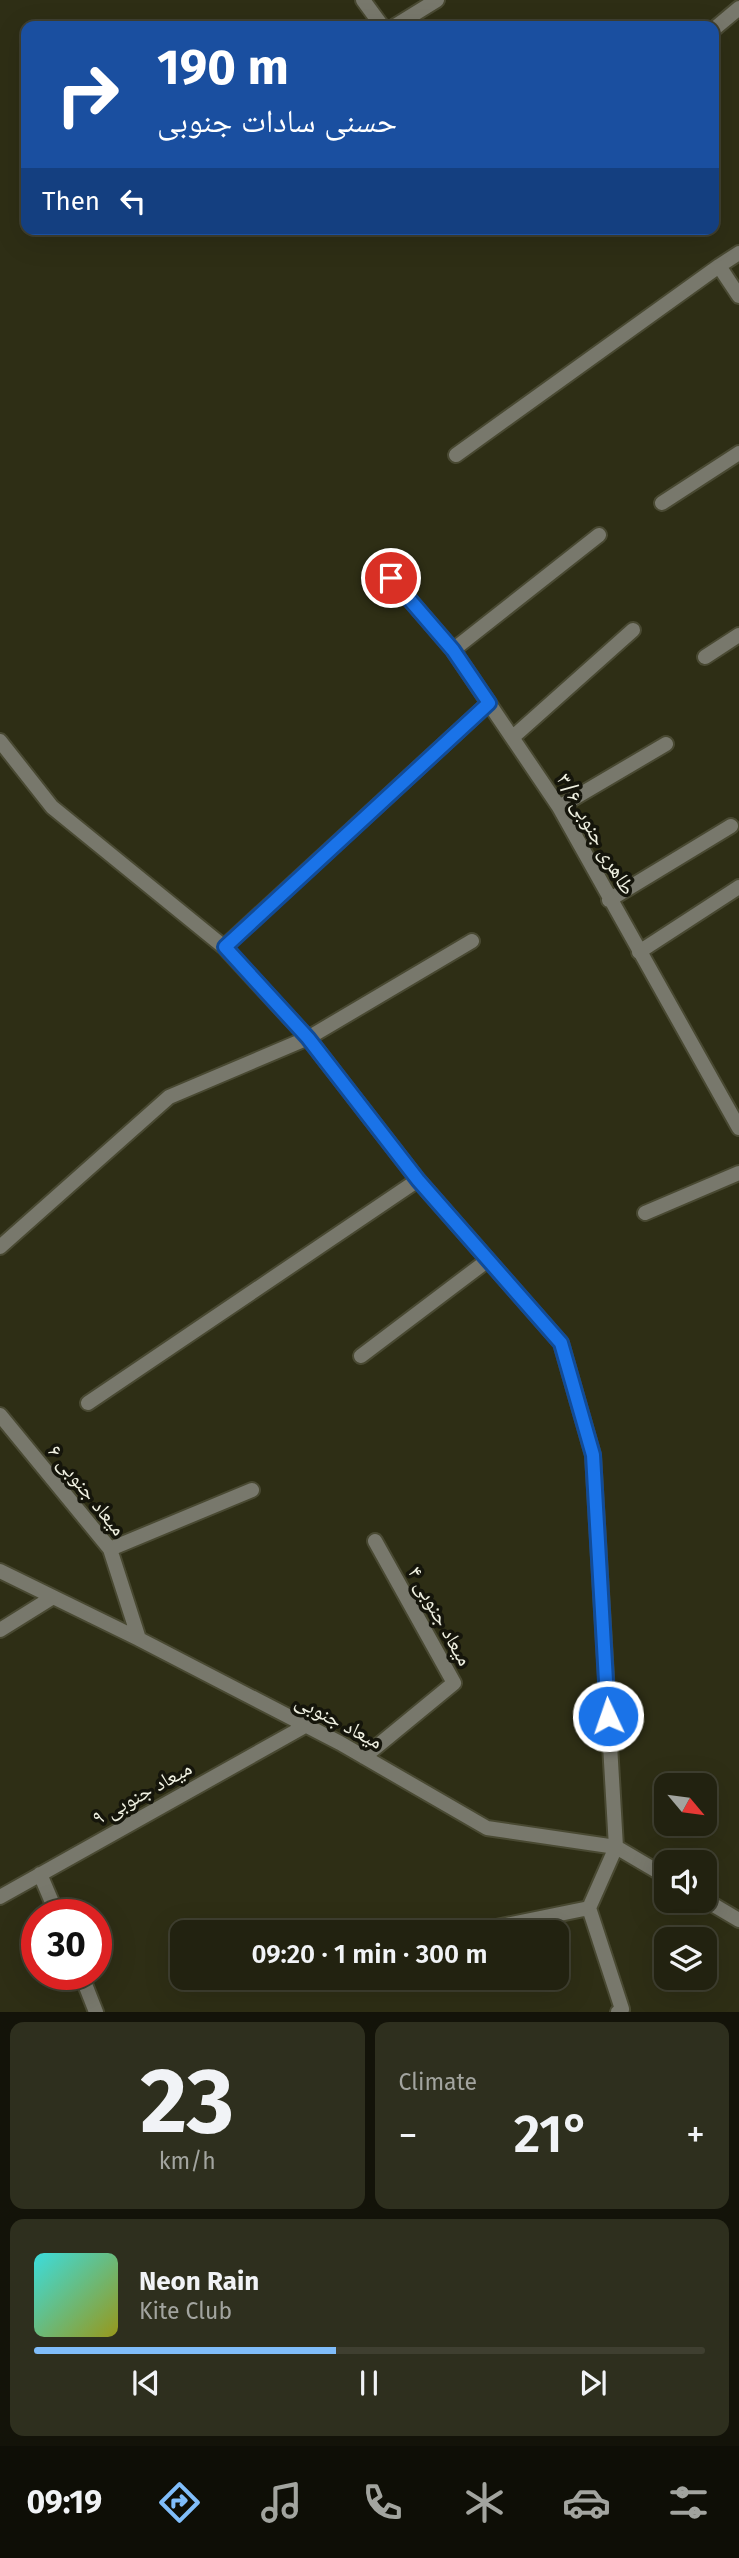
<!DOCTYPE html>
<html lang="en">
<head>
<meta charset="utf-8">
<style>
	:root { --surface:#222210; --page:#2e2f1e; --text:#f1f3f6; --muted:#a2a49f; --line:#3f3f30; --accent:#80bdfa }
	body { margin:0; font-family:"Fira Sans","Noto Naskh Arabic",sans-serif; background:var(--page); color:var(--text); height:100vh; display:flex; flex-direction:column; font-size:26px; white-space:nowrap }
	* { box-sizing:border-box; margin:0 }
	p { font-size:23px; color:var(--muted) }
	.icon { flex:none; width:38px; height:38px; fill:none; stroke:currentColor; stroke-width:2; stroke-linecap:round; stroke-linejoin:round }
	.map { position:relative; height:2012px; overflow:hidden }
	.details { display:flex; flex-direction:column; gap:10px; padding:10px; background:#131309; flex:1 }
	.details>* { flex:none }
	.hud { position:absolute; left:21px; top:21px; width:698px; height:214px; border-radius:14px; box-shadow:0 7px 28px #0002,0 0 0 2px var(--line); background:#1a4fa0; color:#fff; overflow:hidden }
	.needle { width:46px; rotate:119deg }
	.controls { position:absolute; left:654px; top:1773px; display:grid; gap:14px }
	.controls a { display:grid; place-items:center; width:63px; height:63px; border-radius:14px; background:var(--surface); box-shadow:0 7px 28px #0002,0 0 0 2px var(--line); font-size:35px }
	.speed { position:absolute; left:21px; top:1899px; display:flex; gap:14px; font-size:35px; font-weight:700; text-align:center }
	.speed>* { display:grid; place-content:center; width:91px; height:91px; border-radius:50%; background:var(--surface); box-shadow:0 7px 28px #0002,0 0 0 2px var(--line); line-height:1 }
	.speed .limit { border:10px solid #d22; background:#fff; color:#111 }
	.pin { position:absolute; display:grid; place-items:center; width:60px; height:60px; color:#fff; margin:-30px; border:4px solid #fff; border-radius:50%; box-shadow:0 2px 7px #0007 }
	.me { position:absolute; width:77px; margin:-38px; rotate:357deg; stroke-linejoin:round; filter:drop-shadow(0 0 5px #0008) }
	.turn { display:flex; align-items:center; gap:24px; height:147px; padding:0 21px; font-size:32px }
	.turn .icon { width:91px; height:91px; stroke-width:2.5 }
	.turn b { display:block; font-size:49px; line-height:60px }
	.then { display:flex; align-items:center; height:66px; padding:0 21px; background:#0003; gap:14px; font-size:26px }
	.big { font-size:52px; font-weight:600; line-height:1.1 }
	.details .widget { flex:1; display:flex; flex-direction:column; justify-content:center; gap:10px; min-width:0; padding:0 24px; border-radius:14px; background:var(--page) }
	.details .dial { align-items:center; gap:0 }
	.dial b { font-size:91px; line-height:1 }
	.song { display:flex; align-items:center; gap:21px }
	.cover { width:84px; height:84px; border-radius:10px; background:linear-gradient(135deg,hsl(180 70% 55%),hsl(60 70% 35%)) }
	.played { height:7px; border-radius:4px; background:linear-gradient(90deg,var(--accent) 45%,var(--line) 45%) }
	.keys { display:flex; justify-content:space-around; direction:ltr }
	.heat { display:flex; justify-content:space-between; align-items:center; font-size:38px; direction:ltr }
	.details .tiles { flex:1; display:grid; gap:10px; grid-template-columns:1fr 1fr }
	.widget:last-child { grid-column:span 2 }
	.trip { position:absolute; left:170px; top:1920px; width:399px; height:70px; border-radius:14px; background:var(--surface); box-shadow:0 7px 28px #0002,0 0 0 2px var(--line); font-weight:600; line-height:70px; text-align:center }
	.tabs { display:flex; height:112px; justify-content:space-around; align-items:center; background:#0e0e06; color:var(--muted) }
	.tabs .icon { width:49px; height:49px }
	.tabs .current { color:var(--accent) }
	.tabs b { font-size:32px; color:var(--text) }
	.map>svg:first-child { display:block }
</style>
</head>
<body>
<div class="map">
<svg width="739" height="2012" viewBox="0 0 739 2012">
	<rect width="100%" height="100%" fill="#2e2e15"/>
	<g fill="none" stroke-linecap="round" stroke-linejoin="round">
		<g stroke="#494932" stroke-width="18">
			<path id="minor" d="M363 0 382 26
				M395 26 437 0
				M714 29 739 8
				M739 253 719 266 739 296
				M456 455 719 266
				M662 503 739 453
				M391 578 453 650 559 807 739 1128
				M453 650 599 535
				M705 657 739 635
				M513 737 633 630
				M0 741 52 807 224 947 308 1038 418 1180 561 1343 593 1455 616 1847 589 1908 622 2009 618 2012
				M559 807 666 744
				M609 900 731 826
				M224 947 489 703
				M639 952 739 887
				M645 1213 739 1173
				M0 1247 169 1097 308 1038 472 941
				M361 1356 488 1260
				M88 1403 418 1180
				M0 1415 110 1549 139 1639
				M110 1549 252 1490
				M0 1571 139 1639 340 1743 487 1828 616 1847 667 1877
				M0 1630 53 1597
				M364 1757 454 1683 375 1541
				M40 1874 57 1914
				M0 1897 305 1726
				M705 1900 739 1920
				M472 1932 589 1908
				M81 1974 96 2012"/>
		</g>
		<use href="#minor" stroke="#78786c" stroke-width="14"/>
	</g>
	<g fill="none" stroke-linecap="round" stroke-linejoin="round">
		<g stroke="#114b97" stroke-width="18">
			<path id="route" d="M391 578 453 650 489 703 225 947 308 1038 418 1180 561 1343 593 1455 608 1716"/>
		</g>
		<use href="#route" stroke="#1a73e8" stroke-width="12"/>
	</g>
	<g text-anchor="middle" stroke-width="7" stroke-linejoin="round" paint-order="stroke">
		<g font-size="21" fill="#f0f1e2" stroke="#15150b">
			<text transform="translate(596 834) rotate(60)" y="7">طاهری جنوبی۳/۶</text>
			<text transform="translate(87 1490) rotate(51)" y="7">میعاد جنوبی ۶</text>
			<text transform="translate(440 1616) rotate(61)" y="7">میعاد جنوبی ۴</text>
			<text transform="translate(339 1721) rotate(28)" y="7">میعاد جنوبی</text>
			<text transform="translate(142 1793) rotate(-29)" y="7">میعاد جنوبی ۹</text>
		</g>
	</g>
</svg>
<div class="controls">
<a><svg class="needle" viewBox="-14 -14 28 28"><path d="M0-13l5 13h-10z" fill="#e53935"/><path d="M0 13l5-13h-10z" fill="#a2a49f"/></svg></a>
<a><svg class="icon" aria-label="sound" viewBox="0 0 24 24"><path d="M4 9h4l5-4v14l-5-4H4zM17 9q2 3 0 6"/></svg></a>
<a><svg class="icon" aria-label="layers" viewBox="0 0 24 24"><path d="M12 4l9 5-9 5-9-5zM3 14l9 5 9-5"/></svg></a>
</div>
<div class="speed"><div class="limit">30</div></div>
<div class="pin" style="left:391px;top:578px;background:#d93025"><svg class="icon" aria-label="arrive" viewBox="0 0 24 24"><path d="M6 21V4h12l-3 4 3 4H6"/></svg></div>
<svg class="me" style="left:608px;top:1716px" viewBox="-20 -20 40 40"><circle r="17" fill="#1a73e8" stroke="#fff" stroke-width="3"/><path d="M0-11L8 9 0 5-8 9z" fill="#fff"/></svg>
<div class="trip">09:20 · 1 min · 300 m</div>
<div class="hud">
<div class="turn"><svg class="icon" aria-label="right" viewBox="0 0 24 24"><path d="M7 20v-9h11M14 6l5 5-5 5"/></svg><div><b>190 m</b>حسنی سادات جنوبی</div></div>
<div class="then">Then<svg class="icon" aria-label="left" viewBox="0 0 24 24"><path d="M17 20v-9H6M10 6l-5 5 5 5"/></svg></div>
</div>
</div>
<section class="details">
<div class="tiles">
<div class="widget dial"><b>23</b><p>km/h</p></div>
<div class="widget"><p>Climate</p>
<div class="heat"><a>−</a><b class="big">21°</b><a>+</a></div>
</div>
<div class="widget">
<div class="song"><i class="cover"></i><div><b>Neon Rain</b><p>Kite Club</p></div></div>
<div class="played"></div>
<div class="keys"><svg class="icon" aria-label="previous" viewBox="0 0 24 24"><path d="M18 5L8 12l10 7zM5 5v14"/></svg><svg class="icon" aria-label="pause" viewBox="0 0 24 24"><path d="M8 5v14M16 5v14"/></svg><svg class="icon" aria-label="next" viewBox="0 0 24 24"><path d="M6 5l10 7-10 7zM19 5v14"/></svg></div>
</div>
</div>
</section>
<nav class="tabs">
<b>09:19</b>
<svg class="icon current" aria-label="directions" viewBox="0 0 24 24"><path d="M12 3l9 9-9 9-9-9zM9 14v-3h6M13 9l2 2-2 2"/></svg>
<svg class="icon" aria-label="music" viewBox="0 0 24 24"><path d="M9 18V5l10-2v13"/><circle cx="6" cy="18" r="3"/><circle cx="16" cy="16" r="3"/></svg>
<svg class="icon" aria-label="phone" viewBox="0 0 24 24"><path d="M5 4h4l2 5-3 2q2 4 5 5l2-3 5 2v4C11 20 4 13 5 4z"/></svg>
<svg class="icon" aria-label="climate" viewBox="0 0 24 24"><path d="M12 3v18M4 7l16 10M4 17L20 7"/></svg>
<svg class="icon" aria-label="car" viewBox="0 0 24 24"><path d="M5 17H2v-5l4-1 3-4h7l3 4 3 1v5h-3M9 17h6M6 11h13"/><circle cx="7" cy="17" r="2"/><circle cx="17" cy="17" r="2"/></svg>
<svg class="icon" aria-label="filters" viewBox="0 0 24 24"><path d="M4 7h16M4 17h16"/><circle cx="9" cy="7" r="2"/><circle cx="15" cy="17" r="2"/></svg>
</nav>
</body>
</html>
